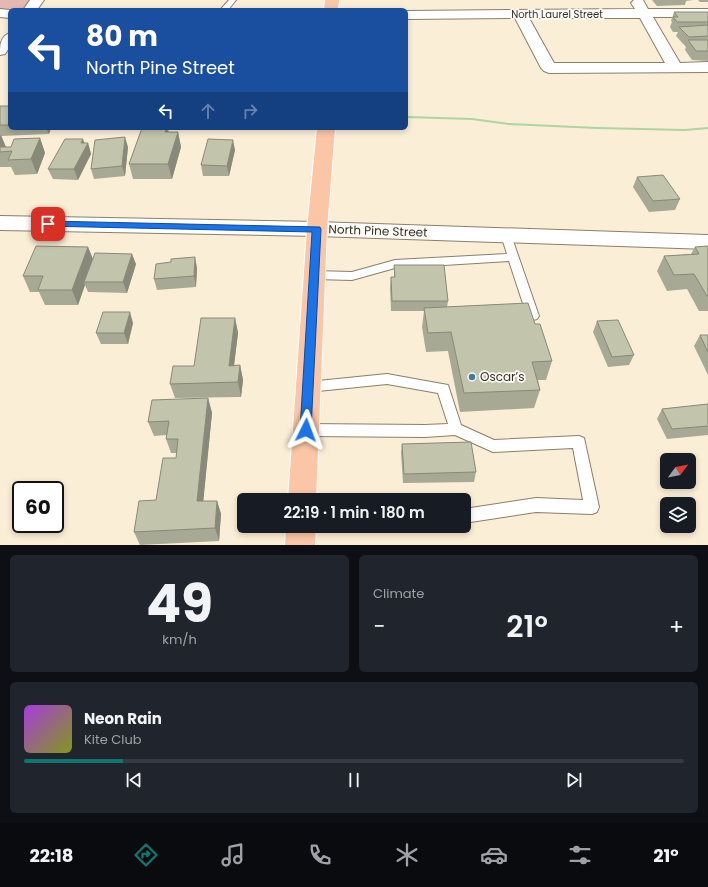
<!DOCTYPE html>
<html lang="en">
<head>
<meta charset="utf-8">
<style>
	:root { --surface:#171b24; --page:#20242c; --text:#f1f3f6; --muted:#9ea1a6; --line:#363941; --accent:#0f766e }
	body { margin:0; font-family:Poppins,sans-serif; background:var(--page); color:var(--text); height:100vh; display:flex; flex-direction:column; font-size:15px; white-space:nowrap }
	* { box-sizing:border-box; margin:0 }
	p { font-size:13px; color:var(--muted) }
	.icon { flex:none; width:22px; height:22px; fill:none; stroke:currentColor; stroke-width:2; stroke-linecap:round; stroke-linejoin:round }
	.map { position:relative; height:545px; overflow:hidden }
	.details { display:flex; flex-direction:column; gap:10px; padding:10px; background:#0d0f14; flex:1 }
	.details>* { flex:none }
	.guide { position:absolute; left:8px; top:8px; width:400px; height:122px; border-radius:6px; box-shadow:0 2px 6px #0003; background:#1a4fa0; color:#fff; overflow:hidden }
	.needle { width:26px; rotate:58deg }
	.buttons { position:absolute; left:660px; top:453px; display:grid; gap:8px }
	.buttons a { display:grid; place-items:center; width:36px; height:36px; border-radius:6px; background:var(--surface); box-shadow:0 2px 6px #0003; font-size:20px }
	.speed { position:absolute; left:12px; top:481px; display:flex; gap:8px; font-size:20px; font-weight:700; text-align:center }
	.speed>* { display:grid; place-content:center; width:52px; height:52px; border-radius:50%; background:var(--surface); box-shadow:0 2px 6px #0003; line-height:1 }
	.speed .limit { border:2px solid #111; border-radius:6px; background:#fff; color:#111 }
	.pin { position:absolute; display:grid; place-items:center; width:34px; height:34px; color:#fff; margin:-17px; border-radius:8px; box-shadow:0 2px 6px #0006 }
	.me { position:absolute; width:44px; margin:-22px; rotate:3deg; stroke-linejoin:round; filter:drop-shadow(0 0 3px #0008) }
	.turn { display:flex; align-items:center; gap:14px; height:84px; padding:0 12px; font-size:18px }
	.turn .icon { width:52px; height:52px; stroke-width:2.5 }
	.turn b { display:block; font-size:28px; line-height:34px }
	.lanes { display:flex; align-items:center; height:38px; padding:0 12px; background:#0003; justify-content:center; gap:20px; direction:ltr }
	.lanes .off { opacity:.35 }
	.big { font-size:30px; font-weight:600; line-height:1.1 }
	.details .widget { flex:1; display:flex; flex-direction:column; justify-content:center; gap:6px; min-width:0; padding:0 14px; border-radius:6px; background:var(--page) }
	.details .dial { align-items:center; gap:0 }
	.dial b { font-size:52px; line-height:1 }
	.song { display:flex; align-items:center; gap:12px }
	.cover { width:48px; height:48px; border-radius:6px; background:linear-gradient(135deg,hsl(280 70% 55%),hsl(70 70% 35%)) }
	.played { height:4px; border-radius:2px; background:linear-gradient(90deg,var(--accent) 15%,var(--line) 15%) }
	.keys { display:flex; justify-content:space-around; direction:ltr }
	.heat { display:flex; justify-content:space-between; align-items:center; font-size:22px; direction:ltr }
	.details .tiles { flex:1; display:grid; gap:10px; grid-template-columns:1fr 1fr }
	.widget:last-child { grid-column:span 2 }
	.trip { position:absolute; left:237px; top:493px; width:234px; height:40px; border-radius:6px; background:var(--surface); box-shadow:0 2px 6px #0003; font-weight:600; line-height:40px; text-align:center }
	.tabs { display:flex; height:64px; justify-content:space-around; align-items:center; background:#090b0e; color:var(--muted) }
	.tabs .icon { width:28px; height:28px }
	.tabs .active { color:var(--accent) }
	.tabs b { font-size:18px; color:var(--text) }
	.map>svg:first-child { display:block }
</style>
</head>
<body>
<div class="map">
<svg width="708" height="545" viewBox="0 0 708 545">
	<rect width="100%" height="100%" fill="#fbeed7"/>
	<path fill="#e6b8b4" d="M0 0H37L30 10H10L0 13Z"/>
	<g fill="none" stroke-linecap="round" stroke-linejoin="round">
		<path fill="#acd5a1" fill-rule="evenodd" d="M406 116 472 118 509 123 597 127 685 129 708 127V129L685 131 597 129 509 125 472 120 406 118Z"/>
		<g stroke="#8b7f6b" stroke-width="2">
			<path id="lane" d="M229 0H236L228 10H220Z
				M506 231 510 232 511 235 539 316 537 319 533 320 529 319 527 316 509 261 395 268 352 280 314 279 310 278 308 275 310 272 314 271 352 272 395 260 507 254 501 235 502 232Z
				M387 374 448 385 461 425 494 440 579 436 584 438 599 507 597 512 592 514 536 512 464 523V509L536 498 583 500 573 448 493 452 455 435 425 437 306 436 301 434 299 430 301 426 306 424 425 425 448 424 438 393 387 384 308 392 304 391 302 387 304 383 308 382Z"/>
		</g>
		<g stroke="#8b7f6b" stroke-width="2">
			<path id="street" d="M30 0H44L37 10H23Z
				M634 0H643L648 9H708V17H653L680 63 708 62V72L549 73 544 71 541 68 515 18 406 19V11L635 9 631 3ZM529 18H640L665 63H554Z
				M0 9 10 10V18L0 17Z
				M10 33V47L5 54 0 55C0 46 0 36 10 33Z
				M0 216 317 222 708 235V249L317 236 0 230Z"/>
		</g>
		<g stroke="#fff" stroke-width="2">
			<path id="primary" d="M325 0H339L338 10H324Z
				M317 128H335L327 229 316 500H288L307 229Z
				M286 526H316L315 545H285Z"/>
		</g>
		<use href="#lane" fill="#fff" fill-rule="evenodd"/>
		<use href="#street" fill="#fff" fill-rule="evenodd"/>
		<use href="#primary" fill="#fac6a5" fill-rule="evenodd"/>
	</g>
	<path fill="#a7a994" d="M652 0H693L686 1 685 5 657 6Z
		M698 0H708V2H700Z
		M674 12H708V61L692 60 685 50 686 47 676 36 678 32H673L670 27 672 22 671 21Z
		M0 106H10V128H51L49 134 1 136 6 147H11L40 138 45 153 37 174 15 175 11 167H0Z
		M142 128H168V132H178L181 147 172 179H133L129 164Z
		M85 143H88L91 154 78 180 53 179 48 169Z
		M128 147 125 176 94 179 91 169Z
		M235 150 229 176H203L201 165Z
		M637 177 680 199 675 210 649 212 633 187Z
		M708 246V311H699L687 289 667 291 657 271 664 256 691 254 695 247Z
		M88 247 93 259 136 264 127 293 88 292 85 285 78 305H45L39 292H30L23 276Z
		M394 265 448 301 447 307 535 324 552 361 546 380H538L540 390 534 408 460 412 448 351 426 352 422 327 424 311H391L390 287 391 277H394Z
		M197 268 196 287 157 290 154 279Z
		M235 318 238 333 234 366 240 365 243 380 241 397 175 398 170 384 194 366Z
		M597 321 634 355 629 365 608 367 593 332Z
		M133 323 128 344H101L96 333Z
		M700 335H708V375L694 346Z
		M208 398 212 413 203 501H217L221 514 219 541 140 545 134 532 156 500 176 458V453H171L166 439V435L154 436 148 422Z
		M708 404V435L667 439 657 419 662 409Z
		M402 444 476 472 474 482 403 483 401 453Z"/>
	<path fill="#888978" d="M46 128H51L49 134Z
		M166 128H168L170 141 165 132Z
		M178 132 181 147 172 179 168 164Z
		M1 135 7 150 0 152V136Z
		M125 137 128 147 125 176 122 166Z
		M40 138 45 153 37 174 31 159Z
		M83 139 86 147 88 143 91 154 78 180 74 169 81 143Z
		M233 140 235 150 229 176 227 166Z
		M88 247 94 262 84 282 85 285 78 305 72 290Z
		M132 254 136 264 127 293 123 282Z
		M195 257 197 268 196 287 194 276Z
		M130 312 133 323 128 344 124 333Z
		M235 318 238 333 232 381 229 366Z
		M240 365 243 380 241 397 238 382Z
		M208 398 212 413 202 515 197 501Z
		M217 501 221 514 219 541 215 528Z"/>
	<path fill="#c2c4ac" stroke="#888978" d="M674 12H708V22H677L673 17H678Z
		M708 25V36L689 37 679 27Z
		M688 40H708V51H696Z
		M0 106H10V125H0Z
		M142 128H166L165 132H178L168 164H129Z
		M125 137 122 166 91 169 95 140Z
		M40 138 31 159 8 160 12 151 0 152V147H11L14 139Z
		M65 139H83L81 143H88L74 169H48Z
		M208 139 233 140 227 166 201 165Z
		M663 175 680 199 653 201 637 177Z
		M36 246 88 247 72 290H38L43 276H23Z
		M708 246V296H707L694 274 674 275 664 256 699 254 695 247Z
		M95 253 132 254 123 282H84Z
		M195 257 194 276 154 279 156 264 171 262V259Z
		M394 265H444L448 301H392L391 277H395Z
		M528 303 535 324H540L552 361 532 362 540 390 464 393 451 332 428 333 424 308Z
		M103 312H130L124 333H96Z
		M201 318H235L229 366 240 365 238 382 170 384 173 366H194Z
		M618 320 634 355 612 357 597 321Z
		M700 335H708V352Z
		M208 398 197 501H217L215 528 134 532 139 501 156 500 163 458H176L178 439H166L169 421 148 422 152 400Z
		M708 404V426L672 429 662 409Z
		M471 442 476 472 404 474 402 444Z"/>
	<path fill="#1a73e8" stroke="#114b97" d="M48 221 320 227 321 229 311 430 310 434 306 435 302 434 300 430 312 232 44 226 43 224Z"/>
	<circle fill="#427e95" stroke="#fffcf8" stroke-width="1.5" cx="472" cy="377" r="4"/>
	<g text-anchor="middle" stroke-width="3.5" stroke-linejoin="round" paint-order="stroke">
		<g font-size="10" fill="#353027" stroke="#fffcf8">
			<text x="557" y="18">North Laurel Street</text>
		</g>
		<g font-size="12" fill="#353027" stroke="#fffcf8">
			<text transform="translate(378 231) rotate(2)" y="4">North Pine Street</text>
		</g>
		<g font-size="12" fill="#353027" stroke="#fffcf8" text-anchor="start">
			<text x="480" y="381">Oscar’s</text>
		</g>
	</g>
</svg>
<div class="buttons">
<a><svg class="needle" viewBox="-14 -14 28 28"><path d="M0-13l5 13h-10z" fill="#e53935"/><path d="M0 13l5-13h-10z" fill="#9ea1a6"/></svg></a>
<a><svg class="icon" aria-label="layers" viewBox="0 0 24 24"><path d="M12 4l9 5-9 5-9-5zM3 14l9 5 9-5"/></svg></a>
</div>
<div class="speed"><div class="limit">60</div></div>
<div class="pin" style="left:48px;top:224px;background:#d93025"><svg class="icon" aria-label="arrive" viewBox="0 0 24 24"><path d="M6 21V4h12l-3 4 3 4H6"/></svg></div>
<svg class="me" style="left:306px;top:430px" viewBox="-20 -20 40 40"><path d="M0-17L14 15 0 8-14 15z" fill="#1a73e8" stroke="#fff" stroke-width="4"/></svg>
<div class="trip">22:19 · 1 min · 180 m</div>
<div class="guide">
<div class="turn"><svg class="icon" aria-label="left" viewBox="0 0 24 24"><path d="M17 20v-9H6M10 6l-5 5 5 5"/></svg><div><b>80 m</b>North Pine Street</div></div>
<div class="lanes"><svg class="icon" aria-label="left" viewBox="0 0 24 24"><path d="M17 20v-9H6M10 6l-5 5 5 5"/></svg><svg class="icon off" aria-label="ahead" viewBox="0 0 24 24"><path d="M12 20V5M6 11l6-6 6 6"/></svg><svg class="icon off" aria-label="right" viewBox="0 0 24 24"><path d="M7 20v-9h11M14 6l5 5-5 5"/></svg></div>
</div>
</div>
<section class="details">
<div class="tiles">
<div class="widget dial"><b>49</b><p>km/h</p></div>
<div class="widget"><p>Climate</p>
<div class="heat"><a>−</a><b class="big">21°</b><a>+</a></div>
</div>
<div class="widget">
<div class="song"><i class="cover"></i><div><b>Neon Rain</b><p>Kite Club</p></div></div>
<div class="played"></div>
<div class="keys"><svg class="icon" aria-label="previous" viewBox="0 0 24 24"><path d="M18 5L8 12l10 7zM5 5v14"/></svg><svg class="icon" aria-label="pause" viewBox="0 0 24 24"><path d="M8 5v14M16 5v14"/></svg><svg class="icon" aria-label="next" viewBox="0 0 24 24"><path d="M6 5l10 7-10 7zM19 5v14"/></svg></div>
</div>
</div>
</section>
<nav class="tabs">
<b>22:18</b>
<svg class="icon active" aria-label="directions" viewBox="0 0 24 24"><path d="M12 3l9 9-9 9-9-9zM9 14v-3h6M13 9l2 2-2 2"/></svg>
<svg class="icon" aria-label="music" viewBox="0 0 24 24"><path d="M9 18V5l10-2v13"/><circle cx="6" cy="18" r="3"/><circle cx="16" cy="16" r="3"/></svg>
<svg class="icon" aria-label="phone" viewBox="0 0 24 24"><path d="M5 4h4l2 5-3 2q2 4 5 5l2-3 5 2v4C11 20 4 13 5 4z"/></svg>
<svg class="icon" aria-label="climate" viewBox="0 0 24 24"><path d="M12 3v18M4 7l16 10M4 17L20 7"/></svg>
<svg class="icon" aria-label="car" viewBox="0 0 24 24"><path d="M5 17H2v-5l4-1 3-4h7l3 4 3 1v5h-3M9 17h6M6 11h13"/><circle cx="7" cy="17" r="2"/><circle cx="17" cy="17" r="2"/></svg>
<svg class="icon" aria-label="filters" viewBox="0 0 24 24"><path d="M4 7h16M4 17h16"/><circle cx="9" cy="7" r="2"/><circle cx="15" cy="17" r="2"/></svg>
<b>21°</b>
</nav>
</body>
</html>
